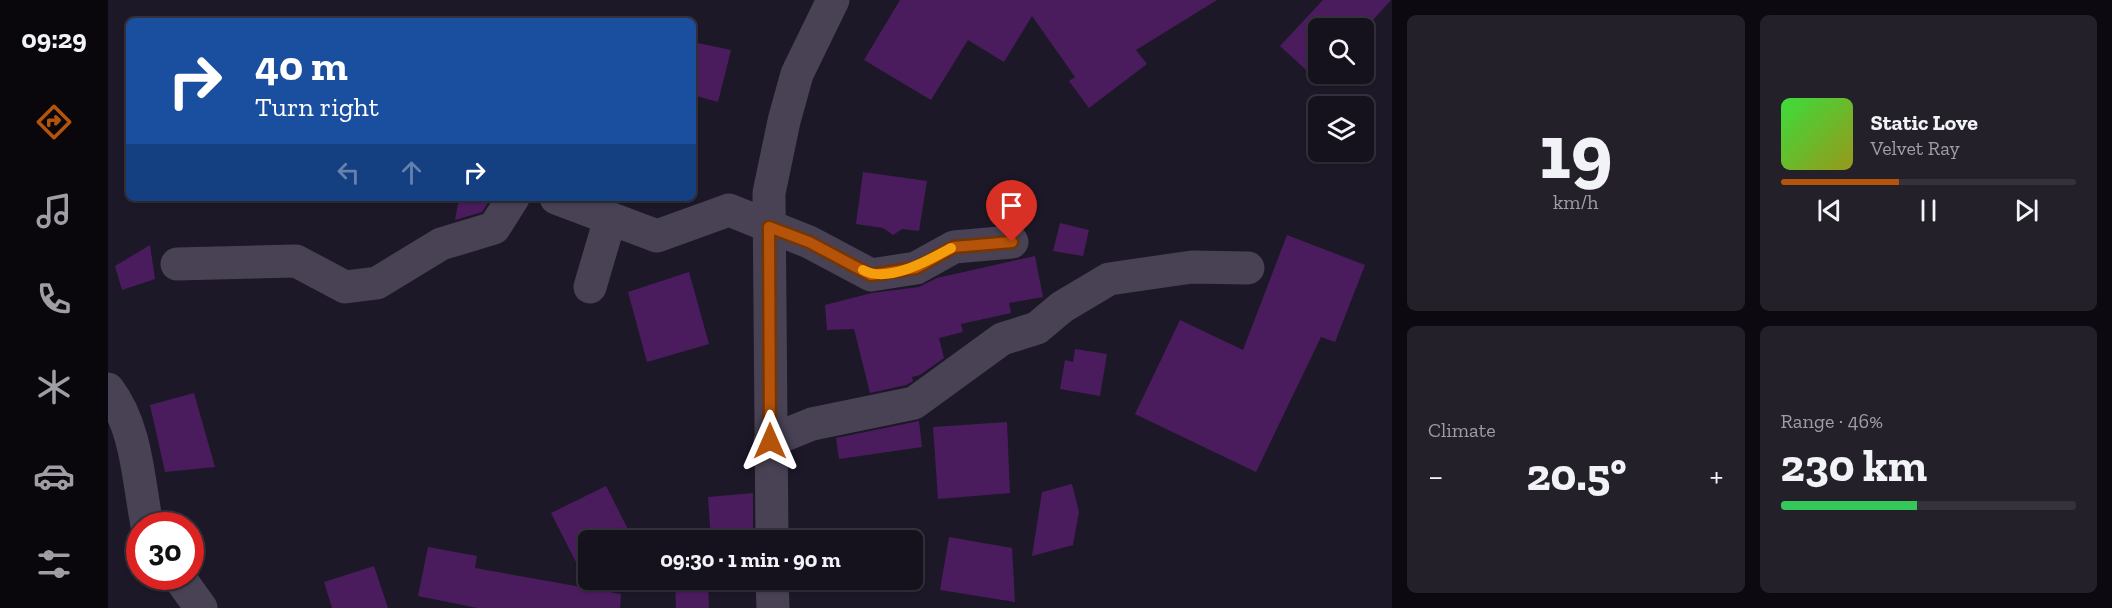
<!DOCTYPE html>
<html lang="en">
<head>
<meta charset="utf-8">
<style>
	:root { --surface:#16121d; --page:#23202a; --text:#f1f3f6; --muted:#9e9ea4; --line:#35323b; --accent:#b45309 }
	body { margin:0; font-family:"Zilla Slab",serif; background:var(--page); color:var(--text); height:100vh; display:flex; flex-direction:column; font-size:22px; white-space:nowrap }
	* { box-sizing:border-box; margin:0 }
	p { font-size:20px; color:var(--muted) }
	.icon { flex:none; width:33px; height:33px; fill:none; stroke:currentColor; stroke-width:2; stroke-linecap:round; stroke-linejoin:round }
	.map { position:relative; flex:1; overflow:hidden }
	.sheet { display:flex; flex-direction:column; gap:15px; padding:15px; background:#0c0a10; width:720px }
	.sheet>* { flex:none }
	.top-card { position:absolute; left:18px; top:18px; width:570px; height:183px; border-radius:9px; box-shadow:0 2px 4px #0004,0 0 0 2px var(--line); background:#1a4fa0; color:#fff; overflow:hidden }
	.controls { position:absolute; left:1200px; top:18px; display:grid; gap:12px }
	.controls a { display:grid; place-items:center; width:66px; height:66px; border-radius:9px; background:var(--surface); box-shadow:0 2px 4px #0004,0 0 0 2px var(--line); font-size:30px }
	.speed { position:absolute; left:18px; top:512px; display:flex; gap:12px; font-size:30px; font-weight:700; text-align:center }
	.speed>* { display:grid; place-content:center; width:78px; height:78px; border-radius:50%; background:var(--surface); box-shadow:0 2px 4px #0004,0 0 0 2px var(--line); line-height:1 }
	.speed .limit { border:9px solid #d22; background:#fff; color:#111 }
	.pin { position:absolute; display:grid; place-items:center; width:51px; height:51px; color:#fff; margin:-62px -26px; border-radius:50% 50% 50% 0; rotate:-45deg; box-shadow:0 0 6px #0007 }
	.pin .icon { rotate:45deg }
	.me { position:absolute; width:66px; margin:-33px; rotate:0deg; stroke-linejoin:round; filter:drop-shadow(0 0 4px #0008) }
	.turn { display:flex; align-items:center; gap:21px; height:126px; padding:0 30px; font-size:27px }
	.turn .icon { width:78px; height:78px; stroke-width:2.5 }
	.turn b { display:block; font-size:42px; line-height:51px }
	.lanes { display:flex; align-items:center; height:57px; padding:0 30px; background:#0003; justify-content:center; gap:30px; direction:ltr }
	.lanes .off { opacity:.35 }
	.big { font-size:45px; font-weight:700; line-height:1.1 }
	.sheet .widget { flex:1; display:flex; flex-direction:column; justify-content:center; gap:9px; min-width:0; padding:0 21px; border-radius:9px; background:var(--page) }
	.sheet .dial { align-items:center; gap:0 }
	.dial b { font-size:78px; line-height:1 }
	.song { display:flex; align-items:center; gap:18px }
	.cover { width:72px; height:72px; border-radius:9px; background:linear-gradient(135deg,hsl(120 70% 55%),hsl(60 70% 35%)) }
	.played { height:6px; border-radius:3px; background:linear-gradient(90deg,var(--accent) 40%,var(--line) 40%) }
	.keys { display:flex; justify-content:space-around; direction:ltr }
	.heat { display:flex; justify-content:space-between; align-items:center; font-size:33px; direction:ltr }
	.charge { height:9px; border-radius:4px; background:linear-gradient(90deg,#34c759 46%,var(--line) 0) }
	.sheet .tiles { flex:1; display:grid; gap:15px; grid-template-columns:repeat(2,1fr) }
	.trip { position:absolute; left:470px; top:530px; width:345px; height:60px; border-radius:9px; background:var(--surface); box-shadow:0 2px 4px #0004,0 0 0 2px var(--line); font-weight:700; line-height:60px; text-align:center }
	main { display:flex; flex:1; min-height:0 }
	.menu { display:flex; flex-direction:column; width:108px; justify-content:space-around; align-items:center; background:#09070c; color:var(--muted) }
	.menu .icon { width:42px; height:42px }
	.menu .active { color:var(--accent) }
	.menu b { font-size:27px; color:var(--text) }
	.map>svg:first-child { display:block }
</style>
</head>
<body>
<main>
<nav class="menu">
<b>09:29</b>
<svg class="icon active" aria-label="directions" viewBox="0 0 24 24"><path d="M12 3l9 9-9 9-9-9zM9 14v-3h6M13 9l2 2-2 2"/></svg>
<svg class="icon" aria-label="music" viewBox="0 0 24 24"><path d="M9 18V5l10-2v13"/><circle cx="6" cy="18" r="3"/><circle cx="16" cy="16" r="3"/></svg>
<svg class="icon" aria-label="phone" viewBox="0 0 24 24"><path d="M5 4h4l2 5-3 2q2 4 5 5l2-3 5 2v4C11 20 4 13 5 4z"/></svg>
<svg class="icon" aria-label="climate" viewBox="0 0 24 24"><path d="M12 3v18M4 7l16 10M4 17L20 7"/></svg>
<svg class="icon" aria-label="car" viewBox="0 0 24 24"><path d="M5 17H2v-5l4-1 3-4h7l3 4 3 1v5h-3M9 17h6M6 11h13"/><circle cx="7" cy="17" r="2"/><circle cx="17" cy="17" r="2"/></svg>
<svg class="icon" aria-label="filters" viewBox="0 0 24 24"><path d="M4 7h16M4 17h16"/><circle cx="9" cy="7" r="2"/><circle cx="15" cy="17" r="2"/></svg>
</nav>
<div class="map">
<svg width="1284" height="608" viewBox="0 0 1284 608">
	<rect width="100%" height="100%" fill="#1d1827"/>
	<path fill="#4a1c5e" d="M792 0H1109L1028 50 1039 64 981 108 961 81 967 77 924 16 896 62 860 40 823 100 756 60Z
		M1215 0H1283L1256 30 1210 28V74H1215L1209 80 1172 46Z
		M585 42 623 50 610 102 585 95Z
		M755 172 819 181 811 231 794 229 785 235 775 228 748 224Z
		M351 198H383L374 212 347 220Z
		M952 223 981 230 975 256 945 251Z
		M1179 235 1257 265 1227 342 1213 337 1148 472 1027 414 1072 320 1135 350Z
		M42 245 47 279 14 290 7 266Z
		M927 256 935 297 901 303 903 313 853 324 855 332 831 338 836 358 812 375 804 377 805 381 798 385 762 393 746 329 719 330 717 305 764 293 811 287 829 278Z
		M581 272 601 344 539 362 520 292Z
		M967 349 999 354 992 396 952 389 957 360 965 362Z
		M86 393 107 467 57 472 42 405Z
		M811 421 814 447 731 459 728 438Z
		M899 422 902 493 830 499 825 427Z
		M964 484 971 512 965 545 924 556 934 492Z
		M498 486 524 537 518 540H480V558L469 564 443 513Z
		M645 493V540H603L600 497Z
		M841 537 904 548 907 602 832 590Z
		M320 547 369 556 367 568 513 594 512 608H369L310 596Z
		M266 566 280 608H224L216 582Z
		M567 579H600L601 608H568Z"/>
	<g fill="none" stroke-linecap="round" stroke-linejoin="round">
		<path stroke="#484254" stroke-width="33" d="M448 198 549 236 621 210 701 242 763 275 808 268 846 247 904 242
			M69 264 188 261 237 287 269 283 333 244 386 228 405 198
			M482 287 502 219
			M0 389C29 427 30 479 39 525
			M662 441 704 424 806 403 894 339 929 328 954 307 1001 279 1084 267 1140 268
			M664 540 661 193 676 121 689 74 725 0
			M70 576 93 608
			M664 579 665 608"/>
	</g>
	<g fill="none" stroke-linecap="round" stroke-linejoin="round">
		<g stroke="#753606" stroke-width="15">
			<path id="route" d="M662 441 661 227 701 242 763 275 808 268 846 247 904 242"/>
		</g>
		<use href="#route" stroke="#b45309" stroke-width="10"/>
		<path stroke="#f59e0b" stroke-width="10" d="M755 270C780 284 821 260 843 248"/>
	</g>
</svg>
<div class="controls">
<a><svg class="icon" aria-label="search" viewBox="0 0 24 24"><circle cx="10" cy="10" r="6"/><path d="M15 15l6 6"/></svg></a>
<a><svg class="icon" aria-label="layers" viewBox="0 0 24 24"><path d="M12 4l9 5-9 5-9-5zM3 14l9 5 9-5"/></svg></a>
</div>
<div class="speed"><div class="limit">30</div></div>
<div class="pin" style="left:904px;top:242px;background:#d93025"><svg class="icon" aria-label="arrive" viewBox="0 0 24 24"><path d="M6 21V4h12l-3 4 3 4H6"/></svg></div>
<svg class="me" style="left:662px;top:441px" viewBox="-20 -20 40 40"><path d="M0-17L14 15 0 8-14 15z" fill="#b45309" stroke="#fff" stroke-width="4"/></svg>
<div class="trip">09:30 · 1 min · 90 m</div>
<div class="top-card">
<div class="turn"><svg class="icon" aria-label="right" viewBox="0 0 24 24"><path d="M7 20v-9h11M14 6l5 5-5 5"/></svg><div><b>40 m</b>Turn right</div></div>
<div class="lanes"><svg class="icon off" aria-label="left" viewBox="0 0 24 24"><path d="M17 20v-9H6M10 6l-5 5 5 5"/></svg><svg class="icon off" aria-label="ahead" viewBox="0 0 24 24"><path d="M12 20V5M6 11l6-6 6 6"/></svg><svg class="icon" aria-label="right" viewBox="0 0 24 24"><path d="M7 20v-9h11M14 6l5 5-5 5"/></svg></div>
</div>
</div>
<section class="sheet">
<div class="tiles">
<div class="widget dial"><b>19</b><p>km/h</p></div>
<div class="widget">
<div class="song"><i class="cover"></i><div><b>Static Love</b><p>Velvet Ray</p></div></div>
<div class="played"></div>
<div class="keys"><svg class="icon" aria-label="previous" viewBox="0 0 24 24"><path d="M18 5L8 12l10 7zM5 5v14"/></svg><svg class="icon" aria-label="pause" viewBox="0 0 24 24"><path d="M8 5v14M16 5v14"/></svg><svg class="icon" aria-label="next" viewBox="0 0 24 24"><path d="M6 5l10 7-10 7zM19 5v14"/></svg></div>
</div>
<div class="widget"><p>Climate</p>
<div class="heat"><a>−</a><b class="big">20.5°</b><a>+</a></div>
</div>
<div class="widget"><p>Range · 46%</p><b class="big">230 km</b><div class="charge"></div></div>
</div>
</section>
</main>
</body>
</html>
